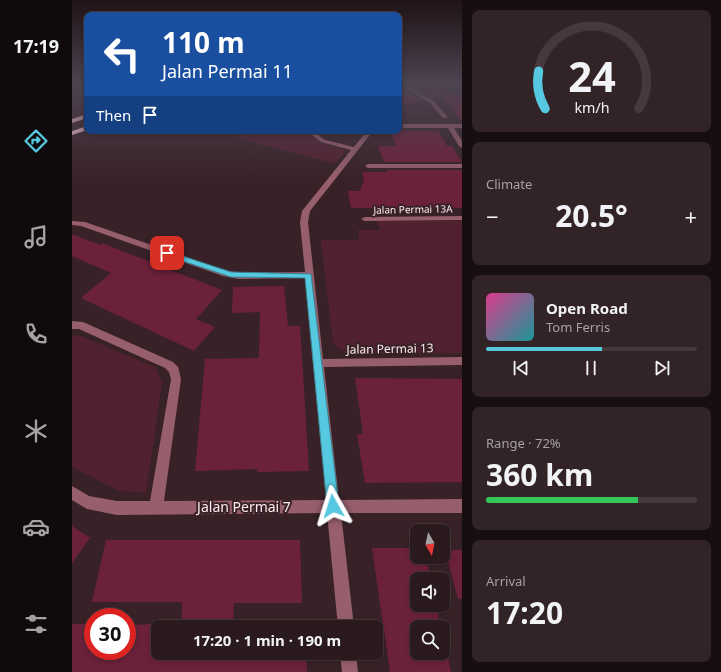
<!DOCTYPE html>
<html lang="en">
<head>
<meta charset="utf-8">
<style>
	:root { --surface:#2a1a1d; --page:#322326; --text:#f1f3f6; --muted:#a5a1a4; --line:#46383b; --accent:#56c9e0 }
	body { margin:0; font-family:"Noto Sans",sans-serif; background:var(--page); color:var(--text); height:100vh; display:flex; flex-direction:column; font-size:15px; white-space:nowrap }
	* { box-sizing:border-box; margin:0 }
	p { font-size:13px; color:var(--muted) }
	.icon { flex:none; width:22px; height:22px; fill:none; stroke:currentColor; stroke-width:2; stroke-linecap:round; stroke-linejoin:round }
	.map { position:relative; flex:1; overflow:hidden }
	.sheet { display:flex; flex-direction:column; gap:10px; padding:10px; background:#170e10; width:259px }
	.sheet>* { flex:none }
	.banner { position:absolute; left:12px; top:12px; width:318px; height:122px; border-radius:8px; box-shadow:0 2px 6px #0003,0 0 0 1px var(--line); background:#1a4fa0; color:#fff; overflow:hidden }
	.needle { width:26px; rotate:171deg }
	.fabs { position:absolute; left:338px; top:524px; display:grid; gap:8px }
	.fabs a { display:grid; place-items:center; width:40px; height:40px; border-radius:8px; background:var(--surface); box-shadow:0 2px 6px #0003,0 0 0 1px var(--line); font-size:20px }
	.speed { position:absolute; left:12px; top:608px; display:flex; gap:8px; font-size:20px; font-weight:700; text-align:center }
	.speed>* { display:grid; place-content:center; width:52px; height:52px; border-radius:50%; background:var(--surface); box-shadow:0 2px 6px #0003,0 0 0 1px var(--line); line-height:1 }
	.speed .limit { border:6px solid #d22; background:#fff; color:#111 }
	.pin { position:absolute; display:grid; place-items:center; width:34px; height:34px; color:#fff; margin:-17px; border-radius:8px; box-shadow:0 2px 6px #0006 }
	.me { position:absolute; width:44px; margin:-22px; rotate:354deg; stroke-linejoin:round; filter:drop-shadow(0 0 3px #0008) }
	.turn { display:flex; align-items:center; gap:14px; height:84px; padding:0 12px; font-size:18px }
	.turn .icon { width:52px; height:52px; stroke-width:2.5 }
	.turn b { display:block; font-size:28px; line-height:34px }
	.then { display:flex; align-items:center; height:38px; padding:0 12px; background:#0003; gap:8px; font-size:15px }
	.big { font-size:30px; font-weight:700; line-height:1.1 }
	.sheet .widget { flex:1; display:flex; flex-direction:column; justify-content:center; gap:6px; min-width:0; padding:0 14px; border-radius:8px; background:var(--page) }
	.sheet .dial { align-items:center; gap:0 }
	.dial svg { height:104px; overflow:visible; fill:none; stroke:var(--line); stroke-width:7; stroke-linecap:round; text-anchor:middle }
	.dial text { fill:var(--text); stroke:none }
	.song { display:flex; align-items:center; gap:12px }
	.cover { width:48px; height:48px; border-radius:6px; background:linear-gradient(135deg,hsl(330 70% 55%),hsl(180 70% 35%)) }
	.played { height:4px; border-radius:2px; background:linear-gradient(90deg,var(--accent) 55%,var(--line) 55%) }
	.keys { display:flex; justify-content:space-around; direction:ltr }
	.heat { display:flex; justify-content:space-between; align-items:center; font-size:22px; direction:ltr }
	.charge { height:6px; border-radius:3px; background:linear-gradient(90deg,#34c759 72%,var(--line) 0) }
	.trip { position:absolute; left:79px; top:620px; width:232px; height:40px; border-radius:8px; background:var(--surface); box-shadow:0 2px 6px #0003,0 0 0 1px var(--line); font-weight:700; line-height:40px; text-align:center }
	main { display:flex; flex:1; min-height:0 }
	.tabs { display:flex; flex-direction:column; width:72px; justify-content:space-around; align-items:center; background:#110a0c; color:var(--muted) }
	.tabs .icon { width:28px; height:28px }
	.tabs .selected { color:var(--accent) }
	.tabs b { font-size:18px; color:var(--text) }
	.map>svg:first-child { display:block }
</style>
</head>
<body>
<main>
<nav class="tabs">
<b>17:19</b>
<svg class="icon selected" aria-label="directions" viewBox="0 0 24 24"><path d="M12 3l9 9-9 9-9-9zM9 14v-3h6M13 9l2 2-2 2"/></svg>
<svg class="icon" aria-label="music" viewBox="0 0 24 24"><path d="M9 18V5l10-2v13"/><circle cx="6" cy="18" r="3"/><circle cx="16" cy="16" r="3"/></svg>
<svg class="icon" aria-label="phone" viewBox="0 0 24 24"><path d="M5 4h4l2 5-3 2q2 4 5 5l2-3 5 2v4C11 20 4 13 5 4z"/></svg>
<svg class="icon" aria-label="climate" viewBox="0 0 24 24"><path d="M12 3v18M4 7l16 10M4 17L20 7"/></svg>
<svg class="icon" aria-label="car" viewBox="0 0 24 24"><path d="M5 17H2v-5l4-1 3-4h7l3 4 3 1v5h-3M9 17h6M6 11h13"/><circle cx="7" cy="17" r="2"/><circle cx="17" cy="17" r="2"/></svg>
<svg class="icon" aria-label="filters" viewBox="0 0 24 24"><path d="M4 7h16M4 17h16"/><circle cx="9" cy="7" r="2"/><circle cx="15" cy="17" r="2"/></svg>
</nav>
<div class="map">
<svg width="390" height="672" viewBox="0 0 390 672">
	<rect width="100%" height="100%" fill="#382227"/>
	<path fill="#522130" d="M170 131H234L250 144 268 148 274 151 263 164 163 137Z
		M305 221H390V353L274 354 261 343 249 240H287L286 230H308Z
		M6 335 83 367 90 383 74 493 47 491 0 467V337Z"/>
	<path fill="#6c213b" d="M335 84H362L390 98V122L370 95 359 98Z
		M327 87 350 100 327 105Z
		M318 131H366L375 146H380L390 162H312L306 146H324Z
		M314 170H390V208H279L276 191H288L292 180 290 172H315Z
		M0 234 28 245 30 243 150 290 124 319 143 327 122 351 9 298 39 273 0 256Z
		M212 286 216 326H228L237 471 185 472V469L123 471 133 359 187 358 188 312 160 313 161 287Z
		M283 378 390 379V482L293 483 285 434H291Z
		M0 526 18 538 0 563Z
		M34 540H228L230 603H162L161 627H110V602H20Z
		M300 548H345V557H354L359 579H345V605H364L369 627H345V653H375L379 672H318Z
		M373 550H390V599H386Z
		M0 624H21V651H55V625L86 624V653H234L235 672H0Z"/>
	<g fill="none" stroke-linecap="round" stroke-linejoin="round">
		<path fill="#975e6d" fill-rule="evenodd" d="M327 84H332L362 101 375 116V118H371L358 103 327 85Z
			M327 124H390V128H382L390 141V148L387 146 376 128H327Z
			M234 131H241L253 140 282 147 295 131H301L238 211 236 222 251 359 390 357V365L252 367 267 500 390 499V513H269L282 627H266L255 513 45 515 15 509 0 500V486L17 496 45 501H78L99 379 97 372 93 368 7 329H0V321L11 322 101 362 106 367 109 379 92 501 254 500 233 278 167 279 151 276 9 226 0 225V221L13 222 152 270 167 273 233 272 228 222 230 211 279 150 249 142Z
			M390 164V168H296L293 166 296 164Z
			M390 216V220L293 221 289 219 293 217Z
			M268 653H284L286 672H270Z"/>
		<path fill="#fec5d2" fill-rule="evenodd" d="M15 114V118L0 123V119Z
			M15 126V130L0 135V131Z"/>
	</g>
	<linearGradient id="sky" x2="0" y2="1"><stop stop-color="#1f1315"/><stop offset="0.47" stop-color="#4d4452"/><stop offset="1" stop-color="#4d4452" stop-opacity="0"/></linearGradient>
	<rect width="390" height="178" fill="url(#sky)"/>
	<path fill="#56c9e0" stroke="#388392" d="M95 251 159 272 239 274 267 506 265 510 261 512 257 510 255 506 233 278 159 277 92 255 91 253Z"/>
	<g text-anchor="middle" stroke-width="4" stroke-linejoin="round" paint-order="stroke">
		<g font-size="10" fill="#fcecef" stroke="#382227">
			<text transform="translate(341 209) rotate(-1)" y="4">Jalan Permai 13A</text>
		</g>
		<g font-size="12" fill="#fcecef" stroke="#382227">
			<text transform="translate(318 349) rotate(-1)" y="4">Jalan Permai 13</text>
		</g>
		<g font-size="14" fill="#fcecef" stroke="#382227">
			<text x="172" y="512">Jalan Permai 7</text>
		</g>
	</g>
</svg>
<div class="fabs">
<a><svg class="needle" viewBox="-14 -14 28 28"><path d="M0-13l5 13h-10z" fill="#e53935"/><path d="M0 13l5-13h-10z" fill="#a5a1a4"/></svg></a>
<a><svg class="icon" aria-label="sound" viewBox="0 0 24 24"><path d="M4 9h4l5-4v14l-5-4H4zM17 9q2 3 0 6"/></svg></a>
<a><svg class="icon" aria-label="search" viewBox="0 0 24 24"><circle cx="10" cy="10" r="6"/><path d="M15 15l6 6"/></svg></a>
</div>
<div class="speed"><div class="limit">30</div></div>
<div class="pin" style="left:95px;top:253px;background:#d93025"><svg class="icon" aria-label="arrive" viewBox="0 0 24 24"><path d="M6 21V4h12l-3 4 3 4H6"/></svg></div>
<svg class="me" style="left:261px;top:506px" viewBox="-20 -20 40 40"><path d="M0-17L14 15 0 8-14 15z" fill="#56c9e0" stroke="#fff" stroke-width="4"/></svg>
<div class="trip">17:20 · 1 min · 190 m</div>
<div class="banner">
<div class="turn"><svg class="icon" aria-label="left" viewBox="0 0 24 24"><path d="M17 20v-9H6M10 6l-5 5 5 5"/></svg><div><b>110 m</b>Jalan Permai 11</div></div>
<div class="then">Then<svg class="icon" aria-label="arrive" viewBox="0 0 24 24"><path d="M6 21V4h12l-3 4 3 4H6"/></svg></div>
</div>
</div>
<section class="sheet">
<div class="widget dial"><svg viewBox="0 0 100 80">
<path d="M14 69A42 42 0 1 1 86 69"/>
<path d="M14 69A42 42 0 0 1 9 40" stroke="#56c9e0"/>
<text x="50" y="56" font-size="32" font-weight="700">24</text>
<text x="50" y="72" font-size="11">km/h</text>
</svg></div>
<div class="widget"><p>Climate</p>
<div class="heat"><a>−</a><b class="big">20.5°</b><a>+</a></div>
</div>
<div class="widget">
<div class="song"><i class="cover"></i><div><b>Open Road</b><p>Tom Ferris</p></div></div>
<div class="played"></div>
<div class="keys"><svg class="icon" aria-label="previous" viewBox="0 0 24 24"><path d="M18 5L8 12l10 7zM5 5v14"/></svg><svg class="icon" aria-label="pause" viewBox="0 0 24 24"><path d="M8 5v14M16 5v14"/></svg><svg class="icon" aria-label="next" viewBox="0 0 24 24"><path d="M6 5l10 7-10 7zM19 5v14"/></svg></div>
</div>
<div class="widget"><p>Range · 72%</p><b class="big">360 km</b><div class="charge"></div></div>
<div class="widget"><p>Arrival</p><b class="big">17:20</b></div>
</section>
</main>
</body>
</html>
